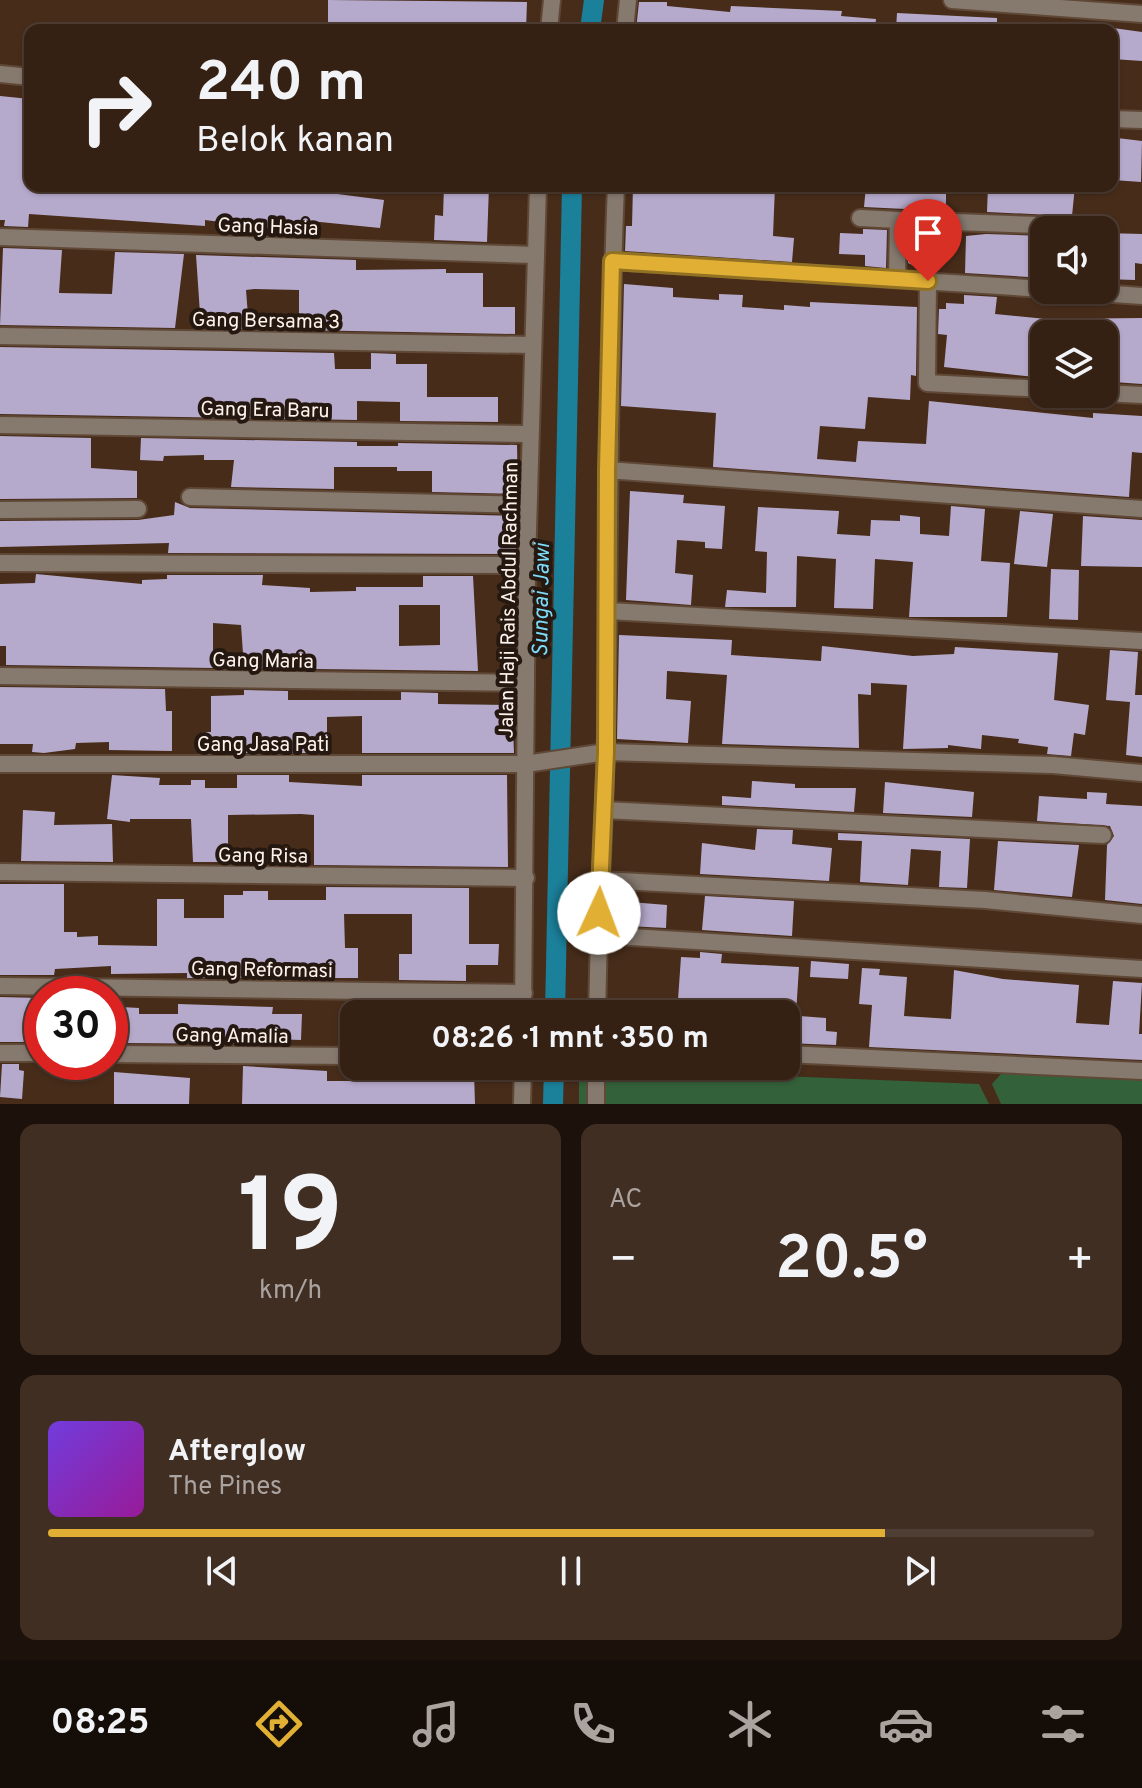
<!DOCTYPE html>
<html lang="id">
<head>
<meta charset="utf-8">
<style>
	:root { --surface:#352114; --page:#402e22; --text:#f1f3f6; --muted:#aaa3a0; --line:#4f3e34; --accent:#e1af34 }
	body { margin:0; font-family:Overpass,sans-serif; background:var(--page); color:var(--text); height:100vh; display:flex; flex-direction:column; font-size:30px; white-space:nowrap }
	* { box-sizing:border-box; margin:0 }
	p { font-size:26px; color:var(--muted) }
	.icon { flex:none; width:44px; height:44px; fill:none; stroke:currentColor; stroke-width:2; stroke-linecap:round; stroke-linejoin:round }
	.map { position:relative; height:1104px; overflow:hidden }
	.drawer { display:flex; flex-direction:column; gap:20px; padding:20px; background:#1d120b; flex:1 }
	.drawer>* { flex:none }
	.top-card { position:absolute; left:24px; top:24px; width:1094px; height:168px; border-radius:16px; box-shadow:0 2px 6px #0004,0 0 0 2px var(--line); background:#352114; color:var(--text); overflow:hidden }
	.fabs { position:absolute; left:1030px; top:216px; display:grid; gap:16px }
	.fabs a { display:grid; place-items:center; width:88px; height:88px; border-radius:16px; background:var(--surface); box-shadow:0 2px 6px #0004,0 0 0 2px var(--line); font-size:40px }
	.speed { position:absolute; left:24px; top:976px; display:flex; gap:16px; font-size:40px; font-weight:700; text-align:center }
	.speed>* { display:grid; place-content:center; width:104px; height:104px; border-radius:50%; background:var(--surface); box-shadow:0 2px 6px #0004,0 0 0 2px var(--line); line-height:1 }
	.speed .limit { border:12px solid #d22; background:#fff; color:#111 }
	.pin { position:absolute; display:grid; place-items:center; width:68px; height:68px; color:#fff; margin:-82px -34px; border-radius:50% 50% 50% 0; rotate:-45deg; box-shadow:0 0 8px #0007 }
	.pin .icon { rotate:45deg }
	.me { position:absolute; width:88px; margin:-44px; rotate:2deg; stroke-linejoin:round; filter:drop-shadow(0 0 6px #0008) }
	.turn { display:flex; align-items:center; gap:28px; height:168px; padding:0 40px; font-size:36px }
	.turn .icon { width:104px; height:104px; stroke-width:2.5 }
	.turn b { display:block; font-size:56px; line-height:68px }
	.big { font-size:60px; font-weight:700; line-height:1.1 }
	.drawer .tile { flex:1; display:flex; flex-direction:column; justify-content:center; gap:12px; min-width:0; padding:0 28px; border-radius:16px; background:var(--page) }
	.drawer .dial { align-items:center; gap:0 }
	.dial b { font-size:104px; line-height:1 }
	.song { display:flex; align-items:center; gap:24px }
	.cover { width:96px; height:96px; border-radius:12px; background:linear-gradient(135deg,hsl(260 70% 55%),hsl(300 70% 35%)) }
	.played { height:8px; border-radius:4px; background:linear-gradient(90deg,var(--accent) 80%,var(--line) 80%) }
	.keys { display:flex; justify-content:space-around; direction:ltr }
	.heat { display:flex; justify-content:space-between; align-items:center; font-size:44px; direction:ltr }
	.drawer .tiles { flex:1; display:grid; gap:20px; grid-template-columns:1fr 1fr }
	.tile:last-child { grid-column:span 2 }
	.trip { position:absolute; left:340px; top:1000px; width:460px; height:80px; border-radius:16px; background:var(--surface); box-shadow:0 2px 6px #0004,0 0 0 2px var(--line); font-weight:700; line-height:80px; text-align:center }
	.menu { display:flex; height:128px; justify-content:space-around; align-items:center; background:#150d08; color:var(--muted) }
	.menu .icon { width:56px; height:56px }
	.menu .current { color:var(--accent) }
	.menu b { font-size:36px; color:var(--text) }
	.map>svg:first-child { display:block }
</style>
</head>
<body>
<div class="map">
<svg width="1142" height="1104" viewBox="0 0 1142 1104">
	<rect width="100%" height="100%" fill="#472c1a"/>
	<path fill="#336139" d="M1008 1066 1142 1077V1104H1001L992 1084Z
		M579 1068 979 1084 989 1104H579Z"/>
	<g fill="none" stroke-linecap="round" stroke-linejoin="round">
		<path stroke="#1b819b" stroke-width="20" d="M590 30 594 0
			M555 1014 572 186
			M553 1104 554 1066"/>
	</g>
	<path fill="#b6aacc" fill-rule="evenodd" d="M328 0 527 2 526 30 328 29Z
		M639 2H667V6L730 12 731 6 842 11 841 16 876 19 875 30H636Z
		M897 13 997 18V30H896Z
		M1113 28 1142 32V61L1112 59Z
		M0 96 30 99 25 180H30V186H126L183 191V186H315L314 191 384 200 380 228 310 221 309 233 205 220V226L29 214 28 227 4 226 5 220H0Z
		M1117 138 1142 141 1141 182 1113 180Z
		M444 186H489L487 242 434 240 435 215 443 216Z
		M633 186H775L773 236 794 238 792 262 625 251 626 226H632Z
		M866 186H883V193L931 192V186H946V211L864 207Z
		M988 186H1075L1072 216 987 212Z
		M863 229 887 230 886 268 865 266V255L839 254 840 233 863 234Z
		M909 231 917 232 940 246 924 270 908 263Z
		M1104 233 1142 234V264L1135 263V280L1104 279Z
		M986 234 1044 236V278L965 273 966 236Z
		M3 248 62 250 59 293 112 294 115 252 184 254 175 328 0 325Z
		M196 255 356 260V270L446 269V273H483V307H515V334L299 330V290L254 289 246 290 249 329 201 328Z
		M624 284 673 288V297L719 300V294L743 295 742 307 784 310V305L810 307V302L917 307 916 376 911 375 910 400 868 397 865 429 820 426 817 459 856 462 858 441 926 444 929 401 1093 418V413L1142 416V453L1132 452 1129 497 713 467 716 413 621 406Z
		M964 295 997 297 995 314 1046 319 1142 318V384L1113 382 1115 348 1104 347V334H1044V378L944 367 947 335 938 334 939 309H946V303L964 304Z
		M0 347 334 353 335 369H371V353L396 354V364H427V397H498V422L400 421V402L357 401V420L0 414Z
		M0 436 91 438V468L137 471V498L0 499Z
		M141 438 357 442V446H398V443L517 445 518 494 432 492V471H397V467H334V489L231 487 234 460H204V455L164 456 163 461 140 460Z
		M630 491 684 495 683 503 725 506 722 549 705 548V542L677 540 675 573 693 575 691 605 626 600Z
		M175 502 190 508 517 516 516 554 168 553 169 543 0 547V521L138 520 174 515Z
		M951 506 985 509 981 561 1010 563 1007 617H909L913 562 875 559 873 609 834 608 836 559 797 556 796 607H725L727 590 766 593 767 552 755 551 758 507 839 511 837 534 870 536 871 520 900 521V515L920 517V534L949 536Z
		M1020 511 1053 514 1047 567 1014 564Z
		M1083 516 1142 520V567L1081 566Z
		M1051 569 1079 570 1078 620 1049 619Z
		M36 574 142 584V580L167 579V575H263L262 585 310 588V592L356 591V587H423V576H473L478 671 244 668 241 625 213 623V668L6 665V646H0V584L35 583ZM399 605H440V645L399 646Z
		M619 635 732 640 731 655 821 661 822 646 913 656 954 654 955 647 1058 653 1054 700 1089 705 1085 735 1074 733 1071 756 1047 754 1048 747 1018 743 1019 739 982 735 981 749 948 745V748L903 749 907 685 871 683V695L858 694 859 748 722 744 727 675 667 671 666 699 691 701 688 743 617 739Z
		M1110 650 1138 652 1135 695H1142V757L1126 755 1130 702 1106 700Z
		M0 687 165 689 166 711H172V751L109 750V742L76 743 75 749 44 753 32 752 33 744H0Z
		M244 690 288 691V700H401V692L438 693V704L512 705 514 753H362V716L327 717V753H202V732H211V696L244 695Z
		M112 775 160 778 159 785H191V780H205V788H237V775H289V782L362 786V775H507L508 867 314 865V815L301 814 228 815V862H193L191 819H130V822L107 819Z
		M752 781 795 784V788H856L854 812 722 805V796L751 798Z
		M885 782 974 792 972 817 883 813Z
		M1087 792 1107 793 1106 804 1142 806V904L1105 900 1107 845 1114 836 1110 826 1037 821 1039 796 1087 799Z
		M23 810 55 812 54 825 112 824 113 862 21 861Z
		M757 829 793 830 792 844 832 848 829 881 700 874 702 843 755 850Z
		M838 833 970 839 967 888 939 887 941 851 911 849 908 885 860 882 862 841 838 840Z
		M998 841 1079 845 1072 897 994 890Z
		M0 884H64V932H77V937L98 936V945L157 946V899H184V918H224V895H243V891H268V900H326V887L469 888V944H499L498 965H466V981L399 980V954H412V914H344L345 948H358V978H187V973L111 974V966L55 969 54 975H0Z
		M705 896 794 901 792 936 702 930Z
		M630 902 667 905 666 928 628 926Z
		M700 952 722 954 721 963 799 967 796 1014H677L681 957 700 958Z
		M811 961 849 964 848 979 810 977Z
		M862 968 880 969 879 975 907 977 904 1016 951 1019 954 970 1003 979 1079 985 1076 1023 1109 1025 1113 981 1142 983 1139 1034H1142V1060L869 1047 872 1005 859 1004Z
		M0 997 42 998V1042H0Z
		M614 999 661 1003 660 1014 613 1013Z
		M178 1004 273 1007 272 1014H302L301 1040 272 1039V1044L121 1043V1007L139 1008V1014H178Z
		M786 1015 826 1018V1031L837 1032 836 1045 786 1043Z
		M2 1064H19V1070L24 1071 22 1099 0 1097Z
		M243 1066 327 1071V1081H366V1073H405V1076L474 1072 475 1104H242Z
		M114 1072 190 1078 189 1104H114Z"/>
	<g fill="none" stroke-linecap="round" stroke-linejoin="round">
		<g stroke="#604837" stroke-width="20">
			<path id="minor" d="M952 0 1142 14
				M625 30 628 0
				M0 74 30 77
				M1112 119 1142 120
				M860 218 898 220
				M0 237 534 255
				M612 261 1044 289
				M897 279 898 220 1069 226
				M928 281 927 383 1044 389
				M1056 290 1142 296
				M0 336 532 345
				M1104 393 1142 395
				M0 425 529 434
				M607 470 1142 509
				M190 497 528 505
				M0 510 138 509
				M0 563 527 565
				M609 611 1142 641
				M0 676 526 683
				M0 764H526L606 752 1053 765 1142 773
				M604 810 1103 835
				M0 872 526 878
				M601 880C612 648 606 417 616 186
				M1142 915 985 900 601 880 599 935 1142 969
				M0 986 524 993
				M597 1014 599 935
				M0 1053H42
				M110 1054 354 1056
				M786 1054 1142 1071
				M596 1104V1066"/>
		</g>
		<g stroke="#604837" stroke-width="20">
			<path id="tertiary" d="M549 30 552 0
				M523 1014 527 565 538 186
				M522 1104 523 1066"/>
		</g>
		<use href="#minor" stroke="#867a6f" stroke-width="16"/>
		<use href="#tertiary" stroke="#867a6f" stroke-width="16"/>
	</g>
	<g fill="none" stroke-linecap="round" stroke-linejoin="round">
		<g stroke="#927222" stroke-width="20">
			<path id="route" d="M599 913 606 752 607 470 612 261 928 281"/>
		</g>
		<use href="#route" stroke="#e1af34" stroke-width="14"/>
	</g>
	<g text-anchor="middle" stroke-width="8" stroke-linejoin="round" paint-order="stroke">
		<g font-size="20" fill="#fdf2ec" stroke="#241810">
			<text transform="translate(268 226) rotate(2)" y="7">Gang Hasia</text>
			<text transform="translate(266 320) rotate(1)" y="7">Gang Bersama 3</text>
			<text transform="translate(265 409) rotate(1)" y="7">Gang Era Baru</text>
			<text transform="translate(508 600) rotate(-89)" y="7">Jalan Haji Rais Abdul Rachman</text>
			<text transform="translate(263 660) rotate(1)" y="7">Gang Maria</text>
			<text x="263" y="751">Gang Jasa Pati</text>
			<text transform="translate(263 855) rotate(1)" y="7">Gang Risa</text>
			<text transform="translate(262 969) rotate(1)" y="7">Gang Reformasi</text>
			<text transform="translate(232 1035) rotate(1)" y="7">Gang Amalia</text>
		</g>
		<g font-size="22" font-style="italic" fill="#7cdcfb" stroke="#241810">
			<text transform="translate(540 600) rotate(-89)" y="8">Sungai Jawi</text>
		</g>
	</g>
</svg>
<div class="fabs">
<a><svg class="icon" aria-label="sound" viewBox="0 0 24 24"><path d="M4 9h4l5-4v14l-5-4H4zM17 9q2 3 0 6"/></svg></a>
<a><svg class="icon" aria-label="layers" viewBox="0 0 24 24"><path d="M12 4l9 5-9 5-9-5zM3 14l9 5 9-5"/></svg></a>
</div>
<div class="speed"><div class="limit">30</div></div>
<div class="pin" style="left:928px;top:281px;background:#d93025"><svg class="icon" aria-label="arrive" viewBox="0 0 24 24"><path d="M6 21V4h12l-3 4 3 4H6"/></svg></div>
<svg class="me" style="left:599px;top:913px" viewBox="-20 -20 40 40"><circle r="19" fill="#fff"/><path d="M0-13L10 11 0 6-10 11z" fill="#e1af34"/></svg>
<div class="trip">08:26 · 1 mnt · 350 m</div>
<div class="top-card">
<div class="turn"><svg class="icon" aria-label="right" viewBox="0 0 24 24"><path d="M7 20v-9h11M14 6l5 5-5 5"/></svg><div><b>240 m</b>Belok kanan</div></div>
</div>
</div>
<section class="drawer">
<div class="tiles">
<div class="tile dial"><b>19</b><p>km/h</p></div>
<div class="tile"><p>AC</p>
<div class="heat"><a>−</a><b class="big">20.5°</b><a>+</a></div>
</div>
<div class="tile">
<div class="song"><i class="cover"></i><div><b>Afterglow</b><p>The Pines</p></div></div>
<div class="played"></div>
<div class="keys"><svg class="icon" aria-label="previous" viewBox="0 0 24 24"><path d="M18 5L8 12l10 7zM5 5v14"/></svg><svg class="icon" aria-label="pause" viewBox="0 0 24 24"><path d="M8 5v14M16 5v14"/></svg><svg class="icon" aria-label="next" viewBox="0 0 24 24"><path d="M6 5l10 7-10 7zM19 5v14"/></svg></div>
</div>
</div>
</section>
<nav class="menu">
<b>08:25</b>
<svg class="icon current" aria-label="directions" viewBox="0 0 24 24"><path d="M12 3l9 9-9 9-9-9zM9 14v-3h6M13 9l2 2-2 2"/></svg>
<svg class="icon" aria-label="music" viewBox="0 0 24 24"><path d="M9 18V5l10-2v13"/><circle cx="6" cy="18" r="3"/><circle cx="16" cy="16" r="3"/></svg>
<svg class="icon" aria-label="phone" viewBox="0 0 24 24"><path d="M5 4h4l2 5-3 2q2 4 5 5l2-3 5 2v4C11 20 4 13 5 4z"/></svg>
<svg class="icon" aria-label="climate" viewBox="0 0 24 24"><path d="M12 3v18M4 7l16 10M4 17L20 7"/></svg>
<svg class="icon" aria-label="car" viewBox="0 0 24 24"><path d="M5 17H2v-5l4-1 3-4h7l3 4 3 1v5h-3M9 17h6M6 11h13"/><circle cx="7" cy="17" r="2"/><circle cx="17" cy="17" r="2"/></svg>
<svg class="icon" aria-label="filters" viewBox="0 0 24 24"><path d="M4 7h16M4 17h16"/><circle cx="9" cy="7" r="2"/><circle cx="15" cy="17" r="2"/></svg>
</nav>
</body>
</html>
